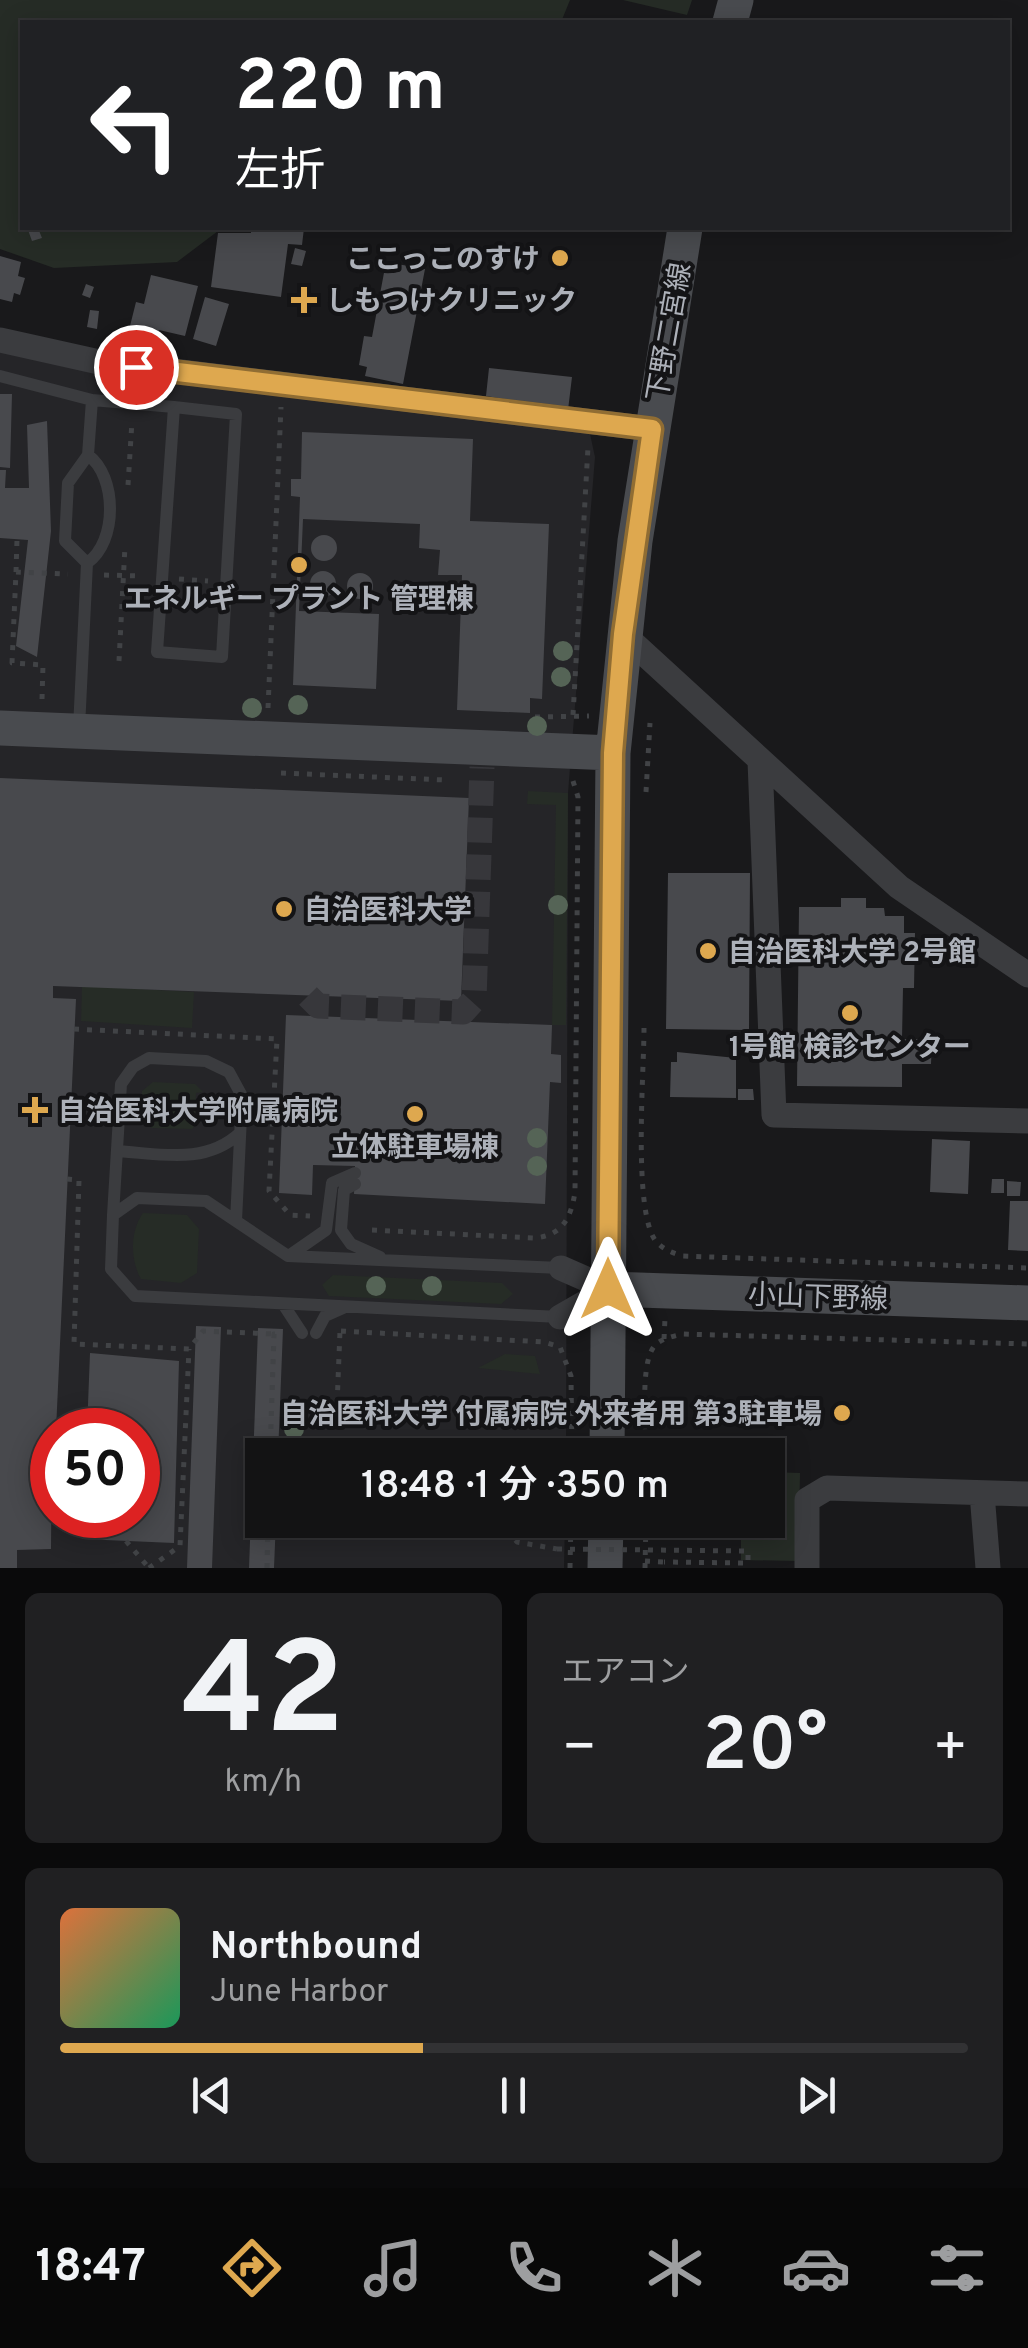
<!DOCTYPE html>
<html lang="ja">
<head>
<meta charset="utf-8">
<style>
	:root { --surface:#131314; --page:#202022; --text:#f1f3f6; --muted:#9d9ea0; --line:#323234; --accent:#dea84f }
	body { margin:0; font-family:Overpass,"Noto Sans JP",sans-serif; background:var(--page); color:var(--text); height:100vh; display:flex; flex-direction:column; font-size:38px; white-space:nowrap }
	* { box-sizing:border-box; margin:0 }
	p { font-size:32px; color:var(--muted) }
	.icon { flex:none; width:55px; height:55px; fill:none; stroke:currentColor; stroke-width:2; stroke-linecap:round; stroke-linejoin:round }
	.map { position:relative; height:1568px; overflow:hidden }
	.side { display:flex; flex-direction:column; gap:25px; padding:25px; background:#0a0a0b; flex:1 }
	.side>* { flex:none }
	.guide { position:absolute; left:20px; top:20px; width:990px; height:210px; border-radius:0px; box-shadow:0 5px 25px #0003,0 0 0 2px var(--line); background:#202124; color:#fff; overflow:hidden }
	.speed { position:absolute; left:30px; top:1408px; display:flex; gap:20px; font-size:50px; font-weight:700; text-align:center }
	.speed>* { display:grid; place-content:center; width:130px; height:130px; border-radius:50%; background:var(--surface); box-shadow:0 5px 25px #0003,0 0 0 2px var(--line); line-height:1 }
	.speed .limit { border:15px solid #d22; background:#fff; color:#111 }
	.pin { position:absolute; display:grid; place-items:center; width:85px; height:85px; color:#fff; margin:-42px; border:5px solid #fff; border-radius:50%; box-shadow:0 2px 10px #0007 }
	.me { position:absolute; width:110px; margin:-55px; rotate:0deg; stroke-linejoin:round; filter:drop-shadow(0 0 8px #0008) }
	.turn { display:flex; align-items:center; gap:35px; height:210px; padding:0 50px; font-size:45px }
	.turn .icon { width:130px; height:130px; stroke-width:2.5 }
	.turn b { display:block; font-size:70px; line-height:85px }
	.big { font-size:75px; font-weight:600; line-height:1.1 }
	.side .tile { flex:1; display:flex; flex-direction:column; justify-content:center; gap:15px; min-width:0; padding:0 35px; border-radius:15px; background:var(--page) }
	.side .dial { align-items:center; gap:0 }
	.dial b { font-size:130px; line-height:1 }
	.song { display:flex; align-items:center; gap:30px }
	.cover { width:120px; height:120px; border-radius:15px; background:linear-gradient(135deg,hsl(20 70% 55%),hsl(150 70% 35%)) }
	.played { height:10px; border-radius:5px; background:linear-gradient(90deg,var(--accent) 40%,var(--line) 40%) }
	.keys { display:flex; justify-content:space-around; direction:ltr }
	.heat { display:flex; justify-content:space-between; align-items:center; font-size:55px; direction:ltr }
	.side .tiles { flex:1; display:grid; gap:25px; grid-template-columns:1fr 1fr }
	.tile:last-child { grid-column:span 2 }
	.trip { position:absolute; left:245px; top:1438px; width:540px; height:100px; border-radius:0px; background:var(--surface); box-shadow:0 5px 25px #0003,0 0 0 2px var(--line); font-weight:600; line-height:100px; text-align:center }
	.menu { display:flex; height:160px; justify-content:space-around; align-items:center; background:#080808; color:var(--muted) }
	.menu .icon { width:70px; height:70px }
	.menu .current { color:var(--accent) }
	.menu b { font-size:45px; color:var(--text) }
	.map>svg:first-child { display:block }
</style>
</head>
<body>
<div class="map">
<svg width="1028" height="1568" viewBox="0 0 1028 1568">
	<rect width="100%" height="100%" fill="#19191b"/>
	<path fill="#252528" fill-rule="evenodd" d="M0 348 121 378 277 392 590 434 595 457 568 793 566 1455H262V1520H565L564 1568H0ZM52 1430H138V1515H52Z"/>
	<path fill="#262c26" d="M0 0H570L561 22H22V228H222L177 262 54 268 0 249Z
		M623 0H692L687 15Z
		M528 791 568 793 566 1025H552L556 805 527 804Z
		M82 986 194 992 192 1028 81 1021Z
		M153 1082 195 1084 203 1092 196 1093 195 1117 202 1118 192 1129 152 1128 141 1117 142 1091Z
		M143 1213 187 1215 199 1229 197 1273 181 1283 141 1279C130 1260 130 1231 143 1213Z
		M333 1275 502 1283 513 1294 501 1304 329 1296 322 1285Z
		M505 1354 535 1356 540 1374 478 1368Z
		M768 1472 800 1473 798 1561 741 1560V1538L664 1537V1520H768Z"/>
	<path fill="#48494d" d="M38 228 42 238 32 241 28 230Z
		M251 228H304L302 245 288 244 281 297 211 287 218 233H251Z
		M295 248 306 251 302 266 291 264Z
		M0 256 21 262 18 276 25 278 20 295 14 293 12 302 0 299Z
		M386 262 425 269 403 384 365 376 367 367 359 365 364 336 372 337Z
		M151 275 198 286 185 336 159 330 156 342 128 334 136 302 144 304Z
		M86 284 94 287 90 298 82 295Z
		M205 297 229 304 216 346 193 339Z
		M90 310 99 311 97 329 87 327Z
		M489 368 572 377 568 410 486 396Z
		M0 394H12L10 468 0 467Z
		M47 421 51 531 37 657 16 646 28 540 0 538V470H6L5 488H29L27 425Z
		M302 432 473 439 470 521 549 524 542 699 530 698V713L457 710 462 575H438L440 550 419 548 420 524 303 519 299 611 379 614 376 689 293 685 300 497 291 496V479H301Z
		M311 548a13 13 0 1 1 26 0a13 13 0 1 1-26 0Z
		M310 584a13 13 0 1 1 26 0a13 13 0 1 1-26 0Z
		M347 586a13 13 0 1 1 26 0a13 13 0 1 1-26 0Z
		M0 778 469 798 461 1001 53 986V998L76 999 56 1430H52L51 1549 17 1550V1568H0Z
		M668 873H750L749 1030 666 1029Z
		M841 898H866V908H884L885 916H904V933H915L914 988H903L902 1039H932L931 1064H902V1087L797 1086 799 907H841Z
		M286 1015 552 1025 551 1054 561 1055V1083L550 1082 545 1204 354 1194 355 1166 313 1165 312 1195 279 1193Z
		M677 1052 736 1058V1098L670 1097 671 1062H677Z
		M738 1089H753L754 1100H738Z
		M932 1139 970 1141 968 1194 930 1192Z
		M992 1179H1004V1193H991Z
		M1007 1181 1021 1182 1020 1196H1007Z
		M1010 1201H1028V1251L1008 1250Z
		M196 1326 221 1327 212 1568H187Z
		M258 1328 283 1329 278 1455H262V1520H276L274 1568H249Z
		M90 1353 179 1361 174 1543 82 1539 83 1515H138V1430H87Z"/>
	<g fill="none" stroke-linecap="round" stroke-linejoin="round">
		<path stroke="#37373b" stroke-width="25" stroke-dasharray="25 12" stroke-linecap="butt" d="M308 996 318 1006 463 1012 474 1000 482 767"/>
		<path stroke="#414346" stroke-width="5" stroke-dasharray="5 8" stroke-linecap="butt" d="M128 485 132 421
			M16 572 17 539
			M104 575 143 576
			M179 579 208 581
			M119 661 125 546
			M42 699 43 665 12 663 16 572 68 574
			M268 708 281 407
			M573 715 588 447
			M535 717 589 716
			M281 773 445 780
			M646 792 650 723
			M644 1028C644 1073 633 1208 655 1240 662 1249 671 1252 682 1256L1028 1268
			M74 1029 277 1039 269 1191 290 1215 310 1216
			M67 1179 79 1180 74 1344 189 1349 203 1331 274 1334
			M372 1230 534 1238C562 1236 571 1218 575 1192L578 797 573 781
			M341 1331 544 1342 560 1347 571 1376 572 1455
			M664 1339 665 1318
			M270 1455 274 1334H280
			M335 1455 340 1331
			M646 1455C646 1430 640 1367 653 1348 659 1339 671 1337 682 1334L1028 1344
			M499 1520 517 1542 557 1549
			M126 1541 149 1568
			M645 1561 664 1562
			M149 1568 180 1546 189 1349
			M267 1568 268 1520
			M570 1568 571 1520
			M645 1568 646 1520"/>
		<path stroke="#3b3c3f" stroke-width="12" d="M0 376 92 400 88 455 68 483 65 541 87 563 79 728
			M92 400 174 407 157 652 222 657 236 414 174 407
			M87 563C118 542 117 476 88 455
			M117 1151C162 1154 205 1165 240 1133
			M355 1184 344 1190 341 1230 351 1244 380 1257
			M113 1215 121 1084 133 1067 149 1058 206 1061 229 1072 242 1096 236 1221
			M290 1255 326 1230 332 1183 355 1173
			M283 1304 302 1333
			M560 1317 135 1296 111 1269 113 1215 137 1198 206 1201 288 1256 561 1268
			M316 1333 325 1316 343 1308"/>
		<path stroke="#3b3c3f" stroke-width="25" d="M0 340 99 362 652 429
			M623 634 899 887 1028 975
			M760 761 774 1115 1028 1121
			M561 1268 609 1289
			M560 1317 609 1289
			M982 1493 988 1568
			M807 1568V1500L827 1488 1028 1494"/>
		<path stroke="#494b4f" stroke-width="35" d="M730 22 736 0
			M0 728 613 753
			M609 1289 1028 1303
			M607 1455 613 753 635 541 685 228
			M605 1568 606 1520"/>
		<path stroke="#414346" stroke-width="5" stroke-dasharray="5 8" stroke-linecap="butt" d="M557 1549 748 1551V1563L664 1562"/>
	</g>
	<g fill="#556456">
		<circle cx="563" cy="651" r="10"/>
		<circle cx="561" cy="677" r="10"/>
		<circle cx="298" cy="705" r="10"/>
		<circle cx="252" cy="708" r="10"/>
		<circle cx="537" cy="726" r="10"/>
		<circle cx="558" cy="905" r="10"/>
		<circle cx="537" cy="1138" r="10"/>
		<circle cx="537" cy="1166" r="10"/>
		<circle cx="376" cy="1286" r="10"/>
		<circle cx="432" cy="1286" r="10"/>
		<circle cx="294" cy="1429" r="10"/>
	</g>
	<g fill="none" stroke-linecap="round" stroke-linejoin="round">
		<g stroke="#906d33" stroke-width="25">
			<path id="route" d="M136 367 652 429 623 634 613 753 608 1289"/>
		</g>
		<use href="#route" stroke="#dea84f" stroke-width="18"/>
	</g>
	<g fill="#dea84f" stroke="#141416" stroke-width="4">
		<circle cx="560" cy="258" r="10"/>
		<path d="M299 285h10v10h10v10h-10v10h-10v-10h-10v-10h10z"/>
		<circle cx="299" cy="565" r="10"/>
		<circle cx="284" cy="909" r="10"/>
		<circle cx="708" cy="951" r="10"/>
		<circle cx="850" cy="1013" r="10"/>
		<path d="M30 1095h10v10h10v10h-10v10h-10v-10h-10v-10h10z"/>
		<circle cx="415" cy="1114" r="10"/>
		<circle cx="842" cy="1413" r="10"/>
	</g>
	<g text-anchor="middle" stroke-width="8" stroke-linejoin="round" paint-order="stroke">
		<g font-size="28" font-weight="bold" fill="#adb1b9" stroke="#141416" text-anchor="start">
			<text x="540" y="268" text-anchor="end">ここっこのすけ</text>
			<text x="326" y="310">しもつけクリニック</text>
			<text x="299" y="608" text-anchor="middle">エネルギー プラント 管理棟</text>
			<text x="304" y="919">自治医科大学</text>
			<text x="728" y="961">自治医科大学 2号館</text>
			<text x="850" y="1056" text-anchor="middle">1号館 検診センター</text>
			<text x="58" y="1120">自治医科大学附属病院</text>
			<text x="415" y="1156" text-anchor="middle">立体駐車場棟</text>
			<text x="822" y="1423" text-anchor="end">自治医科大学 付属病院 外来者用 第3駐車場</text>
		</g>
		<g font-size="28" fill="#adb1b9" stroke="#141416">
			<text transform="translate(668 332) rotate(-80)" y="10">下野二宮線</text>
			<text transform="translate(818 1296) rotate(2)" y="10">小山下野線</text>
		</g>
	</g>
</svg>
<div class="speed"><div class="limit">50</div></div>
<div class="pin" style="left:136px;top:367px;background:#d93025"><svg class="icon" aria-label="arrive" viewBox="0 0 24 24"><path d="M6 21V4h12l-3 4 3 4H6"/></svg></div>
<svg class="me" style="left:608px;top:1289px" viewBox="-20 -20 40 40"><path d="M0-17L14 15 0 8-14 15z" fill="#dea84f" stroke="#fff" stroke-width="4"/></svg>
<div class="trip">18:48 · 1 分 · 350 m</div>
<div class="guide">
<div class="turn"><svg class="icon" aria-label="left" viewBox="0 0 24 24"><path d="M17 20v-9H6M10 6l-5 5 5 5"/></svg><div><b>220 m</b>左折</div></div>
</div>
</div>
<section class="side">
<div class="tiles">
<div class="tile dial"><b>42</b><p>km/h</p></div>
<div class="tile"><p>エアコン</p>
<div class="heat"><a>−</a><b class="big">20°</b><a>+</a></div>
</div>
<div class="tile">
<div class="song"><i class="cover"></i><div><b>Northbound</b><p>June Harbor</p></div></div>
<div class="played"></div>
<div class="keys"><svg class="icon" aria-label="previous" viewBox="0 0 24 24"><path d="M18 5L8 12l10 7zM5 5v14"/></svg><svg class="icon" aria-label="pause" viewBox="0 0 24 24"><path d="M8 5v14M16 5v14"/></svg><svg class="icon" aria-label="next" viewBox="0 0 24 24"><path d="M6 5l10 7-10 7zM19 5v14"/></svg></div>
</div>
</div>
</section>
<nav class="menu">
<b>18:47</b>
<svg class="icon current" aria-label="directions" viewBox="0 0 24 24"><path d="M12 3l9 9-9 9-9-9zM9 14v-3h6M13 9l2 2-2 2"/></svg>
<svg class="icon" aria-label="music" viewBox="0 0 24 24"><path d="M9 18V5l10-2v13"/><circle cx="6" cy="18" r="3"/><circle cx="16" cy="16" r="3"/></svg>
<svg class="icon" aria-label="phone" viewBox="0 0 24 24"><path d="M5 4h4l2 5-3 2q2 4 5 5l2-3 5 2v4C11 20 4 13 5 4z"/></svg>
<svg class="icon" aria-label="climate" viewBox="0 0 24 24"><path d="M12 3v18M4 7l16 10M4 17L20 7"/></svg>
<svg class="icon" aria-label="car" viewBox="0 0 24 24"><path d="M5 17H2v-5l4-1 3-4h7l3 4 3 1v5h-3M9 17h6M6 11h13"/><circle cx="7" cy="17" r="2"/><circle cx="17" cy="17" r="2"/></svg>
<svg class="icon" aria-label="filters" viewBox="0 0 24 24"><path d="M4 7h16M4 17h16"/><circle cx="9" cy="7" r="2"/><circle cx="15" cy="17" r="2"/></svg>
</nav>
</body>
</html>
